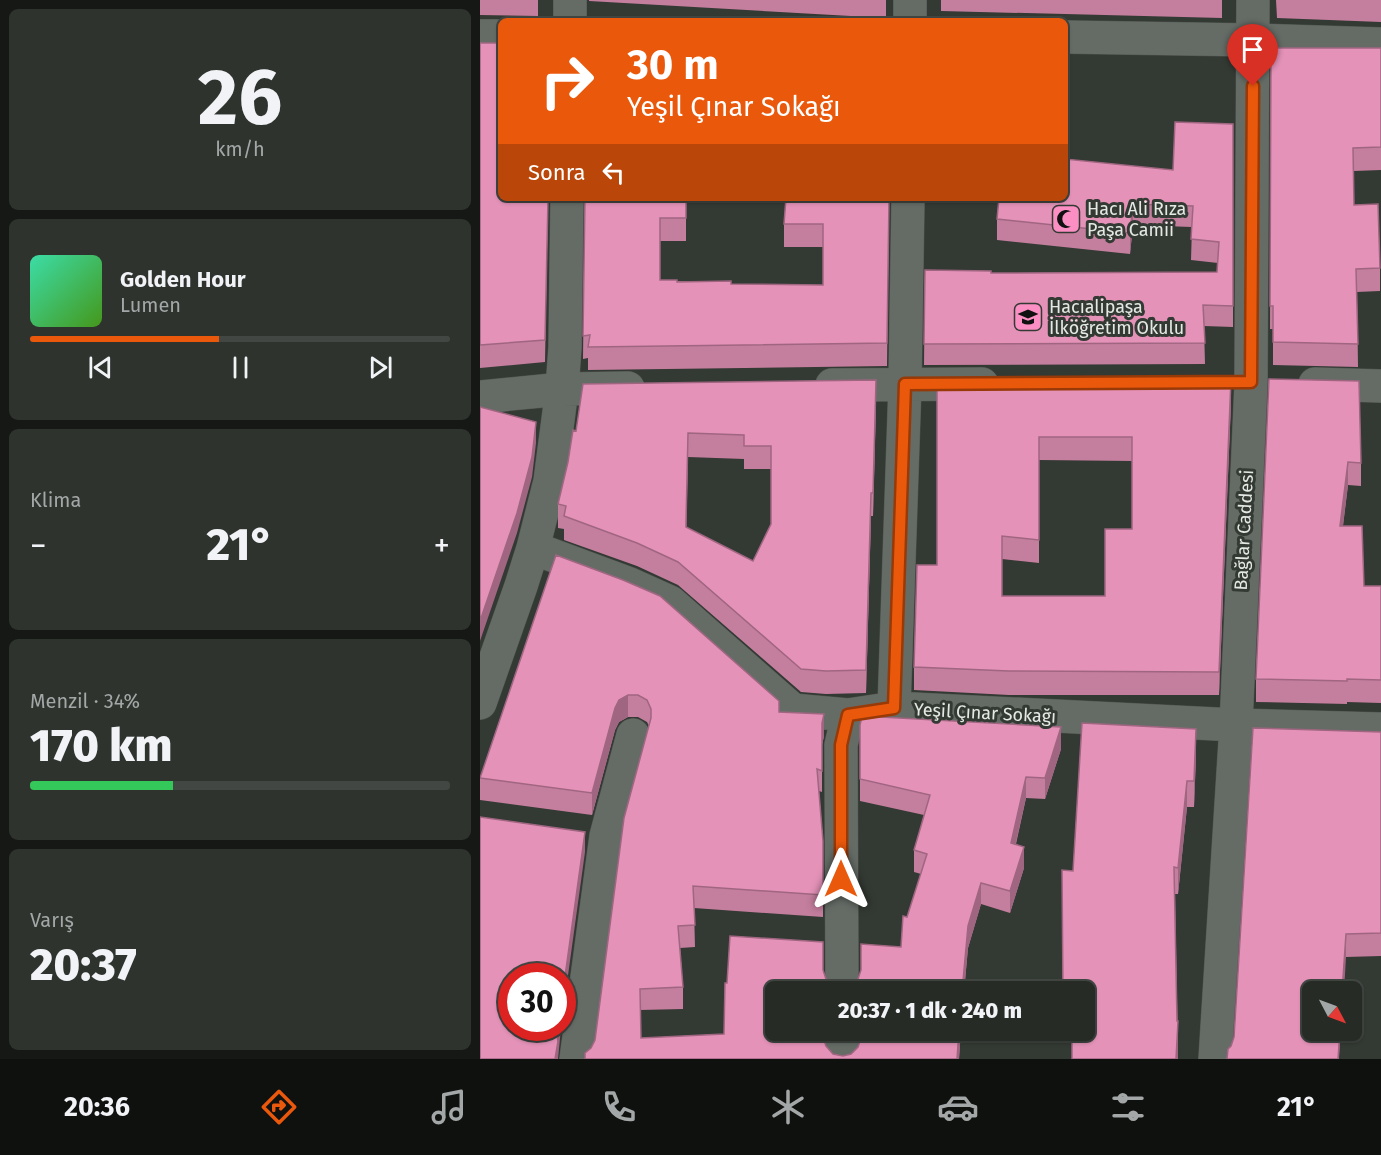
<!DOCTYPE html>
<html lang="tr">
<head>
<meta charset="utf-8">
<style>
	:root { --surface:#262b26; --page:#2e332e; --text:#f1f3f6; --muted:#a4a7a7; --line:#424743; --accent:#ea580c }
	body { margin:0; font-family:"Fira Sans",sans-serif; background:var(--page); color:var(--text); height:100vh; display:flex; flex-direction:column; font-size:22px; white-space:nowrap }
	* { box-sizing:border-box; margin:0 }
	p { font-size:20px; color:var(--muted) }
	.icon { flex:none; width:33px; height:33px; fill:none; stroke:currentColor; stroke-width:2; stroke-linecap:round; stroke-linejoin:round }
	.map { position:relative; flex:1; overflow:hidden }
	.sheet { display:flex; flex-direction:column; gap:9px; padding:9px; background:#151815; width:480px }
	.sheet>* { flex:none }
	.banner { position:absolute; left:18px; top:18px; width:570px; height:183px; border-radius:9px; box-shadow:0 2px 4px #0004,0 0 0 2px var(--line); background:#ea580c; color:#fff; overflow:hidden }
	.needle { width:39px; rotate:131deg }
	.buttons { position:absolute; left:822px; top:981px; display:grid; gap:12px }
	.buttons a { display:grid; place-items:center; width:60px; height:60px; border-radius:9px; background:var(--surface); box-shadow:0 2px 4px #0004,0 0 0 2px var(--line); font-size:30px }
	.speed { position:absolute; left:18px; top:963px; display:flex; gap:12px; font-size:30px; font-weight:700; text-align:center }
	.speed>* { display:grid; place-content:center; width:78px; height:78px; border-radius:50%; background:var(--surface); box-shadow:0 2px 4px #0004,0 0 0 2px var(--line); line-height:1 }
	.speed .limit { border:9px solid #d22; background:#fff; color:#111 }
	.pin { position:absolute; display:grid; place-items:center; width:51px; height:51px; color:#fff; margin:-62px -26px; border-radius:50% 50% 50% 0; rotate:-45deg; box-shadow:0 0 6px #0007 }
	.pin .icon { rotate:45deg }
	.me { position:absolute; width:66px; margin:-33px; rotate:0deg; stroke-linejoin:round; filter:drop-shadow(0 0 4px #0008) }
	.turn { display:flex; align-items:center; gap:21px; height:126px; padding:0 30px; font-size:27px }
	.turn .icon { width:78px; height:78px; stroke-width:2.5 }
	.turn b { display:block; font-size:42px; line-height:51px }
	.then { display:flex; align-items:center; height:57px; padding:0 30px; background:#0003; gap:12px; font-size:22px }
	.big { font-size:45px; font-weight:800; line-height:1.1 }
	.sheet .card { flex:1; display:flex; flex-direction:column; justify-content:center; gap:9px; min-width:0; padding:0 21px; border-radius:9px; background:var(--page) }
	.sheet .dial { align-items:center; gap:0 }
	.dial b { font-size:78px; line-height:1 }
	.song { display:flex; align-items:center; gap:18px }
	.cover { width:72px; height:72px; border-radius:9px; background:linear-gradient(135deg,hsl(160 70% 55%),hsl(100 70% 35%)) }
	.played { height:6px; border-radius:3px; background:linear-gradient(90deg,var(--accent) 45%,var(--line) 45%) }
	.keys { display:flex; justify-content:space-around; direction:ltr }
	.heat { display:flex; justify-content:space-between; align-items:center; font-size:33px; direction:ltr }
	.charge { height:9px; border-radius:4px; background:linear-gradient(90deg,#34c759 34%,var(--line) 0) }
	.trip { position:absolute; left:285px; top:981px; width:330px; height:60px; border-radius:9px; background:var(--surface); box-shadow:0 2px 4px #0004,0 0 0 2px var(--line); font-weight:800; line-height:60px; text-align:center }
	.tabs { display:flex; height:96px; justify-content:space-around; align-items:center; background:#0f110f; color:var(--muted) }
	.tabs .icon { width:42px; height:42px }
	.tabs .active { color:var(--accent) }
	.tabs b { font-size:27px; color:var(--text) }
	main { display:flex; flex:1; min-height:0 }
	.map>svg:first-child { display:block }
</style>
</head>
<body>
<main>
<section class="sheet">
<div class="card dial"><b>26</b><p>km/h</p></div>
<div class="card">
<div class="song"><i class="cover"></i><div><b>Golden Hour</b><p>Lumen</p></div></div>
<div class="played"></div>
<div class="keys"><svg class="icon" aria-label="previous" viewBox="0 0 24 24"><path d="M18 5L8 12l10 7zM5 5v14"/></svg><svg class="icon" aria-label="pause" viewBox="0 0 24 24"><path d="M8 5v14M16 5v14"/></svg><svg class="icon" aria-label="next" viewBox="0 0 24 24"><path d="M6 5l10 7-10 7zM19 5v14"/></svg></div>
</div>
<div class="card"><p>Klima</p>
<div class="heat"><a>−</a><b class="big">21°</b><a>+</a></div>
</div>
<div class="card"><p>Menzil · 34%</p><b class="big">170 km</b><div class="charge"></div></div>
<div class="card"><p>Varış</p><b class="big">20:37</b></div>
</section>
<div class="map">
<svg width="901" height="1059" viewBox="0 0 901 1059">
	<rect width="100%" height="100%" fill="#333933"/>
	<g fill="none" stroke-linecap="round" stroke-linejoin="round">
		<g stroke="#505450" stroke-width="34">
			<path id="minor" d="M430 0V21
				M90 21V0
				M0 36H21
				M585 37 773 40 901 44
				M835 384 901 386
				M352 385 502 384
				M0 397 82 389 148 388
				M53 548 150 584 190 602 313 710 368 715 414 708 756 725 901 729
				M0 703 41 586 53 548 70 481 82 389 85 347 87 198
				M414 708 425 384 428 198
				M362 992 361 745 368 715
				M96 1059 126 836 153 735
				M362 1059V1030
				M735 1059 756 725 771 383 773 0"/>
		</g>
		<use href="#minor" stroke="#656c66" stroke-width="33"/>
	</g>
	<path fill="#c47e9e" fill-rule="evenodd" d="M0 0H58V16L0 15Z
		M109 0H406V18L109 1Z
		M461 0H742V18L461 11Z
		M796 0H901V22L797 18Z
		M0 43 68 198 65 362 0 368Z
		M791 48H901V170L874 171V205L900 268V291L877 292 878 367 793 365V329H790Z
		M753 124V327L724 326 725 364 444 365 445 270 511 273 737 272 738 263 711 260 712 227 653 225 650 254 517 240V219L693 170Z
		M105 198H206V241H180V280L251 284 343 285V247H304V224L409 198 407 366 108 370V358L103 359Z
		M457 379 751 403 739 695H529L434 690V667L457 565ZM559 460 652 461V529L625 596H522V559L559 563Z
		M789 379 881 463V486L868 485 863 526 884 586H901V703L867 702V704L776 702V679Z
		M396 403 393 516H391L386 693 346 694 321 692 198 585 157 566 84 540V529L78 528V504L96 431ZM208 457 264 459V469H291V524L273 561 206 527Z
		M76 555 143 580 180 596 299 701V712L344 714V736L342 745V792L339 791 343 841V917L214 908 215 947 200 948 203 987V1009L160 1010 161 1038 244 1034 245 983H247L250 936 343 942V970L346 979 352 986 362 989 372 986 378 979 381 971V944L421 947 423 916 427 917 441 874 434 872V850L444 815 380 801V725L382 716 581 727V749L565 799 546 798 536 844 544 847V868L530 913 501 904 488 948 484 992H296V1030H343V1037L346 1046 353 1054 363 1056 371 1054 378 1047 381 1038V1030H481L479 1059H105V1053L111 1048 115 1040 144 818 169 726 167 722 158 717H148L139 722 135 730 112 815 0 800V778Z
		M901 732V956L866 957 751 1046Z
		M716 756 714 807H707L698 894H695L698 1047V1059H592V1036H583V1030H604L593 871Z"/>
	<path fill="#a06681" d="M653 204V225L650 254V233Z
		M751 379V403L739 695V672Z
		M396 380V403L393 516V493Z
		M56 422V443L52 477 37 533 0 641V621Z
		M208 433V457L206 546V523Z
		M868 462V485L860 549V526Z
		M391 493V516L386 693V670Z
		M148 695V717L139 722 135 730 112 815V793L135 708 139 700Z
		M344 714V736L342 745V723Z
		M581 727V749L565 799V778Z
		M716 729V756L714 807V781Z
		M546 777V798L531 864V843Z
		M707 781V807L698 894V868Z
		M105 832V852L82 1019V998Z
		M544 847V868L530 913V891Z
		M501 883V904L488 948 484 992H482L488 926Z
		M866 934V957L864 992H862Z
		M698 1021V1059H696Z
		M79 1028H81L78 1059H75Z
		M479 1030H481L479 1059H477Z
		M860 1030H861L859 1059H858Z"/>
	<path fill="#e492b8" stroke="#a06681" stroke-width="1.5" fill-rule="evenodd" d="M0 43H21V198H68L65 340 0 345Z
		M791 48H901V147L873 148 874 205 898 204 900 268 876 269 878 344 793 342V306H790Z
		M695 122 753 124V306L723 305 725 343 444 344 445 270 511 271V273L737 272 739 242 711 239 713 206 653 204 650 233 517 219 519 198H585V159L693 170Z
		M105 198H206V218H180V280H197V282L251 281V284L343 285V224H304L306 198H409L407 343 108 347 110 335 103 336Z
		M457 379H751L739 672 529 671 434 667 437 565H457ZM559 437H652V529H625V596H522V536L559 540Z
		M789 379 879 381 881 463 868 462 860 526H882L884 586H901V680L867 679V681L776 679Z
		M396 380 393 493H391L386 670 346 671 321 669 198 562 157 543 84 516 86 506 78 504 88 462 93 430 96 431 103 384ZM208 433 264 435V446H291V524L273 561 206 527V523Z
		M0 407 56 422 52 457 37 513 0 621Z
		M76 555 143 580 180 596 299 701V712L344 714 342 723V771L337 769 343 841V895L213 886 215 925 198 926 203 987 160 989 161 1038 244 1034 245 983H247L250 936 343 942V970L346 979 352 986 362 989 372 986 378 979 381 970V944L421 947 423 916 427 917 447 854 434 850 450 795 380 779V725L382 716 581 727 565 778 546 777 531 843 544 847 530 891 501 883 488 926 482 992H369L363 990 354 992H296V1030H343V1037L346 1046 353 1054 363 1056 371 1054 378 1047 381 1038V1030H479L477 1059H105V1053L111 1048 115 1040 144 818 171 718V709L167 700 158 695H148L139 700 135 708 112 793 0 778Z
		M602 723 716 729 714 781H707L698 868 694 867 697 1021H698L696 1059H592V1030H604V992H583L582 870 593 871Z
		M773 728 901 732V933L866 934 862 992H832V1030H860L858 1059H747L748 1049 751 1046 754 1037Z
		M0 817 105 832 82 998V976H32V1028H79L77 1036 78 1041 75 1059H0Z"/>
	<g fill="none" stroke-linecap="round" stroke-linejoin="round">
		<g stroke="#983908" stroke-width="15">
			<path id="route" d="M361 879V745L368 715 414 708 425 384 771 382 773 86"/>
		</g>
		<use href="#route" stroke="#ea580c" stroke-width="10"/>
	</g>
	<defs>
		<g id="mosque-square" transform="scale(1.5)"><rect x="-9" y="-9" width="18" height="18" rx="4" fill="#fb8fc3" stroke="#333933"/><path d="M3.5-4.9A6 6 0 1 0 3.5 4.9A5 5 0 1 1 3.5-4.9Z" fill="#111"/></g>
		<g id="school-square" transform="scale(1.5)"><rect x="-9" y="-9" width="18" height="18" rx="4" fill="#fb8fc3" stroke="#333933"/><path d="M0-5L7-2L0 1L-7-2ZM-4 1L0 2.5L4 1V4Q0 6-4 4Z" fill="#111"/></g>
	</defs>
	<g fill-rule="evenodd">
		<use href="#mosque-square" x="586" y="219"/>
		<use href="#school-square" x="548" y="317"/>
	</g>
	<g text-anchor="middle" stroke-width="6" stroke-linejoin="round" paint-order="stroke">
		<g font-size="18" fill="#e5e9e5" stroke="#333933" text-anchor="start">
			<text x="607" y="215">Hacı Ali Rıza<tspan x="607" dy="21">Paşa Camii</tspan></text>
			<text x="569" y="313">Hacıalipaşa<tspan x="569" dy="21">İlköğretim Okulu</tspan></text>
		</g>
		<g font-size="18" fill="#e5e9e5" stroke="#333933">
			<text transform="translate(764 530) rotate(-87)" y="6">Bağlar Caddesi</text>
			<text transform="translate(505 713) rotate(3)" y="6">Yeşil Çınar Sokağı</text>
		</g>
	</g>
</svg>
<div class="buttons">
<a><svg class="needle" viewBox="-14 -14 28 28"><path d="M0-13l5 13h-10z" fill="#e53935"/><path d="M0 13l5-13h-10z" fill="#a4a7a7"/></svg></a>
</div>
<div class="speed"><div class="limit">30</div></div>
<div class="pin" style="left:773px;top:86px;background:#d93025"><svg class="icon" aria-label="arrive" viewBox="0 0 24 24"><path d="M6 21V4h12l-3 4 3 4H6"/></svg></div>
<svg class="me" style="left:361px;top:879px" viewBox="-20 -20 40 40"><path d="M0-17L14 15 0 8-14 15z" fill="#ea580c" stroke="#fff" stroke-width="4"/></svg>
<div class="trip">20:37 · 1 dk · 240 m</div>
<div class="banner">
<div class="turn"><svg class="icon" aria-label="right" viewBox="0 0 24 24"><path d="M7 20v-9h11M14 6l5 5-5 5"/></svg><div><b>30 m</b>Yeşil Çınar Sokağı</div></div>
<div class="then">Sonra<svg class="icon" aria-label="left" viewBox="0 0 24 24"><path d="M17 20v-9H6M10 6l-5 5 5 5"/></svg></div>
</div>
</div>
</main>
<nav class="tabs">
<b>20:36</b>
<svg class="icon active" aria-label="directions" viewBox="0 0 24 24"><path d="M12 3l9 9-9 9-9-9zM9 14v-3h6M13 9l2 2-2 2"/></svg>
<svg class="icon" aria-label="music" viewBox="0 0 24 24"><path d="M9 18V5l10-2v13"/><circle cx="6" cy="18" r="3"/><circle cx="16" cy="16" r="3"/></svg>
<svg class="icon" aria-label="phone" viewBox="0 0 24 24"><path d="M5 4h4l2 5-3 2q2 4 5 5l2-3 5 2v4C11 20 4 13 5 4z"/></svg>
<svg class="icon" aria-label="climate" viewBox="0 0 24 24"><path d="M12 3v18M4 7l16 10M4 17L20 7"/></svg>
<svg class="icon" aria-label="car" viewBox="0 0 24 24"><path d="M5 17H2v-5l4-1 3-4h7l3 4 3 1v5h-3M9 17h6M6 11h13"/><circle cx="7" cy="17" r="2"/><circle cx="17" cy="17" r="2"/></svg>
<svg class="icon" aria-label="filters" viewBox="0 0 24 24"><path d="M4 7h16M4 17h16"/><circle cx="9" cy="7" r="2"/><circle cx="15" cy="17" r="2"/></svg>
<b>21°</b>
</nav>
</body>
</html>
